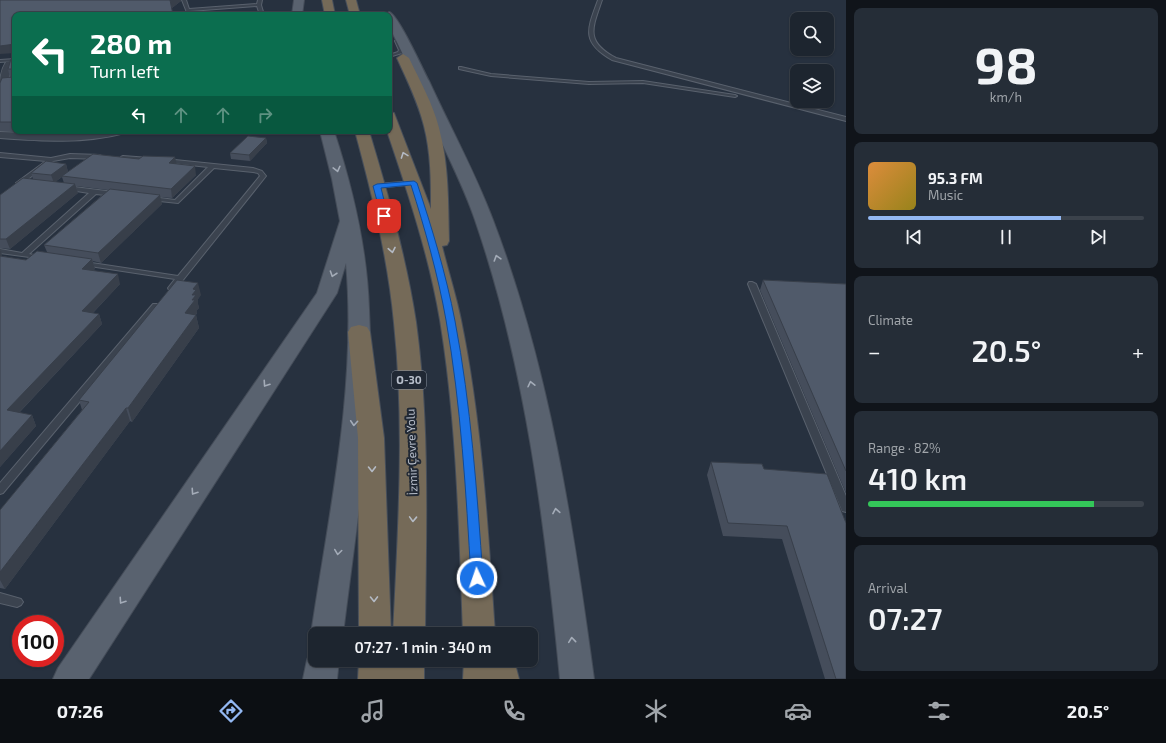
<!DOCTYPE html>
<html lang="en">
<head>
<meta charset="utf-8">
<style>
	:root { --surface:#1d252f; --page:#252d37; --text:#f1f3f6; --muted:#a0a5aa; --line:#3b424b; --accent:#93b8f3 }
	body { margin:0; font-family:"Exo 2",sans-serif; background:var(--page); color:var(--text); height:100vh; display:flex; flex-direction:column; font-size:15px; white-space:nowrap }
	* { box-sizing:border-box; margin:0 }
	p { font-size:13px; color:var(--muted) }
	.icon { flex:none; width:22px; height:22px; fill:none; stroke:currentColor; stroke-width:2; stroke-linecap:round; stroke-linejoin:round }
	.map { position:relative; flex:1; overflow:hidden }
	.drawer { display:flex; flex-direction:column; gap:8px; padding:8px; background:#10141a; width:320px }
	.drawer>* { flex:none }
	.hud { position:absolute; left:12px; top:12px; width:380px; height:122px; border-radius:8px; box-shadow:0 1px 3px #0004,0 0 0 1px var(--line); background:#0b6e4f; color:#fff; overflow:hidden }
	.fabs { position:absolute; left:790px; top:12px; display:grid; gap:8px }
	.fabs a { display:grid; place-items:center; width:44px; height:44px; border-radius:8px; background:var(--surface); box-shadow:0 1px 3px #0004,0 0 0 1px var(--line); font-size:20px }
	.speed { position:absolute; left:12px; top:615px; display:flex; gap:8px; font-size:20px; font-weight:700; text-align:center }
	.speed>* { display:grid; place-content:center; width:52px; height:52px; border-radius:50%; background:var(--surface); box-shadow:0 1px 3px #0004,0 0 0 1px var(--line); line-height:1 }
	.speed .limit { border:6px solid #d22; background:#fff; color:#111 }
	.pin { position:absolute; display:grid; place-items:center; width:34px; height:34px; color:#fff; margin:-17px; border-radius:8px; box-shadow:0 2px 6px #0006 }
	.me { position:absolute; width:44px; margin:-22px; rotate:357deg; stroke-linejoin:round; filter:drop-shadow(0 0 3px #0008) }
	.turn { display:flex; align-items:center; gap:14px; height:84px; padding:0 12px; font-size:18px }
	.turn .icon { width:52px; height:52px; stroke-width:2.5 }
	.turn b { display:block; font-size:28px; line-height:34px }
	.lanes { display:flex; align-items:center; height:38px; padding:0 12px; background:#0003; justify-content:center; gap:20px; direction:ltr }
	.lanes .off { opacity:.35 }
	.big { font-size:30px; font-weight:600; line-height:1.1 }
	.drawer .widget { flex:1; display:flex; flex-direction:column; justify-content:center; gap:6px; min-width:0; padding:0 14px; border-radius:8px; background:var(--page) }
	.drawer .dial { align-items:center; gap:0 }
	.dial b { font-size:52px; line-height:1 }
	.song { display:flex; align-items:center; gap:12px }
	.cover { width:48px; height:48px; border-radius:6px; background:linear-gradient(135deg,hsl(30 70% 55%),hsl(50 70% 35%)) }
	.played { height:4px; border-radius:2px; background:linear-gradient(90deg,var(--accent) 70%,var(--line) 70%) }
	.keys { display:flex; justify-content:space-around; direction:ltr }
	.heat { display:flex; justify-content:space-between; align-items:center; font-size:22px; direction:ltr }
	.charge { height:6px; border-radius:3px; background:linear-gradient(90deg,#34c759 82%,var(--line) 0) }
	.trip { position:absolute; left:308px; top:627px; width:230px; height:40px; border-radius:8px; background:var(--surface); box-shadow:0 1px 3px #0004,0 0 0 1px var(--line); font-weight:600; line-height:40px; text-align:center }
	.dock { display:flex; height:64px; justify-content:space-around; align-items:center; background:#0c0f13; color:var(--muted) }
	.dock .icon { width:28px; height:28px }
	.dock .on { color:var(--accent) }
	.dock b { font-size:18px; color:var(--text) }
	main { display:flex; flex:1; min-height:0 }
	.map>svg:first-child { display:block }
</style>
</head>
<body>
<main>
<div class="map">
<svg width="846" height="679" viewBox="0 0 846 679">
	<rect width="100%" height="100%" fill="#27313f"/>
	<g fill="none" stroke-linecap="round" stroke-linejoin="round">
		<g stroke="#59616d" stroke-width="2">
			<path id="lane" d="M182 0H186L189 9 257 4 258 0H262L261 5 264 15H251L259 12 257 6 190 11 191 14 188 15Z
				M598 0H602C592 29 585 41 616 58L846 117V121L612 60C581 42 587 30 598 0Z
				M397 40 399 41 403 50 402 53 389 57V55L398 52 399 50 395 41Z
				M15 59V61L0 62V60Z
				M461 67 491 74 589 82 643 81 735 95 737 96 735 97 643 83 589 84 491 76 459 69V67Z
				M0 153 51 158 70 154 100 155 103 157 100 159 70 158 53 161 18 186 16 185V183L46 161 0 157Z
				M123 156 149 158 152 160 149 162 121 159V157Z
				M165 159 253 168 262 171 266 176 175 290H169L168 288 175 279 83 265 81 264 85 262 178 276 260 176 258 173 253 172 214 168 178 203 150 200V198L152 197 175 200 208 167 163 162V160Z
				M414 181 416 182V184L377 188 374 186 377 184Z
				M66 186 114 192 117 194 114 196 96 194 29 254 44 257 45 258 44 259 0 253V249L22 253 89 193 64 189 63 188Z
				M749 282H752L756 284 846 496V512L842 511 841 508 748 284Z
				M153 304H159L160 306 3 493 0 494V483Z
				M0 593 21 599 23 602 21 605 17 607 0 603Z"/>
		</g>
		<g stroke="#59616d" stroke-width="2">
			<path id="street" d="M15 60V66H13L8 79H15V85L0 86C0 77 1 70 6 62Z
				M103 131H127L125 133C84 144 42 141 0 138V132L60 134Z"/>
		</g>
		<g stroke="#444c58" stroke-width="2">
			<path id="primary" d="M294 0H304L302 15H292Z
				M389 12C398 14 423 70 429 81 450 127 475 172 493 220 549 367 573 523 594 679H560C545 524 526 368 475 220 466 193 453 167 441 141 424 102 408 63 389 26V15H384Z
				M320 131H334C353 189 367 248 369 309 375 417 356 527 343 634H315V643L311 634C329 512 357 387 346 263L337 293 89 679H53L58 668 317 293 340 221 332 179Z
				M315 648V660H339L337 679H303L307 660 311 649Z"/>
		</g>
		<g stroke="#464e5a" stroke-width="2">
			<path id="highway" d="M322 0H332L335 15H325Z
				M346 0H356L360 15H350Z
				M403 54 409 58C420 81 433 104 439 128 449 165 448 204 449 241L447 245 442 246C448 271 456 295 461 320 482 423 488 529 495 634H463C459 529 457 424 440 320 429 255 408 193 387 131H389V112L394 113 431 209C431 181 431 153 424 126 418 102 407 80 397 58Z
				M355 131H369C388 194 406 257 416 322 430 425 426 530 425 634H393C398 531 405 426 394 323 388 258 372 194 355 131Z
				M359 325 367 327 370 332 384 438 391 634H359L358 438 348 332 351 327Z
				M359 660H424V679H358Z
				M464 660H514L519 679H463Z"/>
		</g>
		<use href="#lane" fill="#3b434f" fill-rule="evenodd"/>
		<use href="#street" fill="#3b434f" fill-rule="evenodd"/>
		<use href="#primary" fill="#59626f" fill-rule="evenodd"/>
		<use href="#highway" fill="#756a58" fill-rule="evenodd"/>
	</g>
	<path fill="#454d5b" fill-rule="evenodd" d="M0 0H181V1L172 8 15 15V131H18H0V83L10 78 8 69 14 58V53Z
		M54 131H78L58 132Z
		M266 138 267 143 250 161 231 159 230 153Z
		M175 157 176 164 196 175 172 198 160 197 162 204 101 263 93 261 95 269 93 270 120 284 93 313 99 314 102 324 19 413 32 415 36 426 0 467V248L2 255 1 256 26 260 47 252 44 245 108 190 76 186 78 193 10 249 0 248V195L33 179 31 173 66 164 68 172 139 159ZM62 177 64 183 55 182Z
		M763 280 846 284V493L760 290Z
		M201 295 198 299V304L199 308 197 310V313L196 315 199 328 132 422 130 421 5 589 0 588V510L82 410 79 400Z
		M711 462 764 469 846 523V679H825L782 539 723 536 707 475Z"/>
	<path fill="#383f4a" d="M170 0H181V1L172 8Z
		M15 44V53L0 54V46Z
		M266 138 267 143 250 161 249 155Z
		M175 157 177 166 169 163Z
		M66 164 68 172 54 183 51 175Z
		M195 166 196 175 172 198 171 189Z
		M75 184 78 193 10 249 6 239Z
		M160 195 162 204 101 263 98 253Z
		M0 248 2 255 0 257Z
		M92 259 95 269 85 278 82 269Z
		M118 274 120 284 85 321 82 311Z
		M198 283 201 295 198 299V304L199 308 197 310V313L187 326 185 313 192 295 193 289Z
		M99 314 102 324 11 421 7 410Z
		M196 315 199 328 132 422 128 408Z
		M126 408 130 421 5 589 0 580V572Z
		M32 415 36 426 0 467V451Z"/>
	<path fill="#505a6a" stroke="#383f4a" d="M0 0H171H170L173 15H15V44L0 46Z
		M15 46V122H0V83L2 78 13 77V69H8L11 59 14 58 13 50Z
		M248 136 266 138 249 155 230 153Z
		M93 154 139 159 143 156 175 157 169 163 195 166 171 189 62 176Z
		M46 161 66 164 51 175 31 173Z
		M23 178 75 184 6 239H0V195Z
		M110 189 160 195 98 253 44 245Z
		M37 251 92 259 82 269 118 274 82 311 99 314 7 410 32 415 0 451V256L26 260Z
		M177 280 198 283 193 289 196 290 192 295H196L192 300H195L185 313 196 315 128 408H126L0 572V510L89 402 79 400Z
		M763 280 846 284V471Z
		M711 462 762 464 764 469 827 474 846 523V679H836L787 526 728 523Z"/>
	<defs><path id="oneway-chevron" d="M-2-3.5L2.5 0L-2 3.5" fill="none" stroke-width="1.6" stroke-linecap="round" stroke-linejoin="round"/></defs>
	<g stroke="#b4bac4">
		<use href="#oneway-chevron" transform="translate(404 155) rotate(-110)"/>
		<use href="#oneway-chevron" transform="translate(392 250) rotate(79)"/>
		<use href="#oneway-chevron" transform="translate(372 469) rotate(89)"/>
		<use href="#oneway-chevron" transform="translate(413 519) rotate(92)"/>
		<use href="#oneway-chevron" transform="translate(374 599) rotate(89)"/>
	</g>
	<g stroke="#a4acb8">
		<use href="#oneway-chevron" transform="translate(337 169) rotate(76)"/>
		<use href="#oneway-chevron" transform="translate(497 258) rotate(-107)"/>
		<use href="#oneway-chevron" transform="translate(333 274) rotate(109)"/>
		<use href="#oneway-chevron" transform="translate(266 384) rotate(124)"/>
		<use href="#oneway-chevron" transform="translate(531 384) rotate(-103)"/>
		<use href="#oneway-chevron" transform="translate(354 423) rotate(94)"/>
		<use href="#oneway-chevron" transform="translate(194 492) rotate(124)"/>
		<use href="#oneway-chevron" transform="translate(556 511) rotate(-100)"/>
		<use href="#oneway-chevron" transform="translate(338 552) rotate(98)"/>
		<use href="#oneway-chevron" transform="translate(122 601) rotate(124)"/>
		<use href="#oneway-chevron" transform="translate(572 640) rotate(-96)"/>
	</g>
	<path fill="#1a73e8" stroke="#114b97" d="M414 181 417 183C432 228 446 274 455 321 471 405 477 492 483 578L481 581 477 583 472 581 471 578C466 492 461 405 446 320 438 275 425 229 411 185L381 188 388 216 384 218 381 216 373 186 377 184Z"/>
	<g text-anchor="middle" stroke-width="4" stroke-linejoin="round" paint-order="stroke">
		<rect fill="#202834" stroke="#8a919d" stroke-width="1" x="392" y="371" width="34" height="18" rx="3"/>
		<g font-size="11" font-weight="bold" fill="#b7beca">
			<text x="409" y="384">O-30</text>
		</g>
		<g font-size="12" fill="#b7beca" stroke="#202834">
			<text transform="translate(412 452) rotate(-92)" y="4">İzmir Çevre Yolu</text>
		</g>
	</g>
</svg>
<div class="fabs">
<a><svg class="icon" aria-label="search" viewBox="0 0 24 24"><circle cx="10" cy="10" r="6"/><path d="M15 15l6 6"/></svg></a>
<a><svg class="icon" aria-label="layers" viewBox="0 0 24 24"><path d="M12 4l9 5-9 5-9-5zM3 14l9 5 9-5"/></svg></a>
</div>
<div class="speed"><div class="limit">100</div></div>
<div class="pin" style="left:384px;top:216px;background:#d93025"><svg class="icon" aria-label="arrive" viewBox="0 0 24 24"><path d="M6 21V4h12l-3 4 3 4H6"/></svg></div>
<svg class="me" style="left:477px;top:578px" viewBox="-20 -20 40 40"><circle r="17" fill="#1a73e8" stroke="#fff" stroke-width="3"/><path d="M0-11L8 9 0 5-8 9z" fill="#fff"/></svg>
<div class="trip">07:27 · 1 min · 340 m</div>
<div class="hud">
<div class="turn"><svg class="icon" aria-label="left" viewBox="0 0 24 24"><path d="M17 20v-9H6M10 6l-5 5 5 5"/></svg><div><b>280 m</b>Turn left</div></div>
<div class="lanes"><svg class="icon" aria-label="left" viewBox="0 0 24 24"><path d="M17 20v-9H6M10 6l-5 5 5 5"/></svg><svg class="icon off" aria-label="ahead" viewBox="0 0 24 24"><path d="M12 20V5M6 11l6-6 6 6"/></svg><svg class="icon off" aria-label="ahead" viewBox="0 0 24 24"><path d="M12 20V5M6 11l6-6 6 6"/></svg><svg class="icon off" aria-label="right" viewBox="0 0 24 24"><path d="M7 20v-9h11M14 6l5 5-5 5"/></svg></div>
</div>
</div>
<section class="drawer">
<div class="widget dial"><b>98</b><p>km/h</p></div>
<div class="widget">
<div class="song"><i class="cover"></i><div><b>95.3 FM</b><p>Music</p></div></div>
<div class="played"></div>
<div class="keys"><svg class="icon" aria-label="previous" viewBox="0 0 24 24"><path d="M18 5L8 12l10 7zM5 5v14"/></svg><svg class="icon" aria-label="pause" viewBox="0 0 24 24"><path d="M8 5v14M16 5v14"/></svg><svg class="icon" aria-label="next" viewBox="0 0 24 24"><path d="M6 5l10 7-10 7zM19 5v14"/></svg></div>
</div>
<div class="widget"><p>Climate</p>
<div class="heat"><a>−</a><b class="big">20.5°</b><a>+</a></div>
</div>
<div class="widget"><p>Range · 82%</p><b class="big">410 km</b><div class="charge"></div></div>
<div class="widget"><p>Arrival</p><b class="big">07:27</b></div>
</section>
</main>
<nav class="dock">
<b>07:26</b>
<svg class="icon on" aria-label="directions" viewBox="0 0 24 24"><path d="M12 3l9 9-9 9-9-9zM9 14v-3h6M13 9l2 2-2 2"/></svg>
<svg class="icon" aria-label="music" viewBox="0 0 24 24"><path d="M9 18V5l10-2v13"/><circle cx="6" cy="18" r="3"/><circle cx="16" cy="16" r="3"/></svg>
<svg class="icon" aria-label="phone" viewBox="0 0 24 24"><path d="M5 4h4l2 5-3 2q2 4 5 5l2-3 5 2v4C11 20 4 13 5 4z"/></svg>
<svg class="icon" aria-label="climate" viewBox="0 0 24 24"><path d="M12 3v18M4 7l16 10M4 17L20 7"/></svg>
<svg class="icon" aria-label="car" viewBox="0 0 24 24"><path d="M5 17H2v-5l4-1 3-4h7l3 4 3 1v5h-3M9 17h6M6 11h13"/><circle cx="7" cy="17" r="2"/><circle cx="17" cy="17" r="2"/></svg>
<svg class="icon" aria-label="filters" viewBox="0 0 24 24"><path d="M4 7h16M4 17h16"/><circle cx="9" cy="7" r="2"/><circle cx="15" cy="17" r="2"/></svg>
<b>20.5°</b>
</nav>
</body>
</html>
